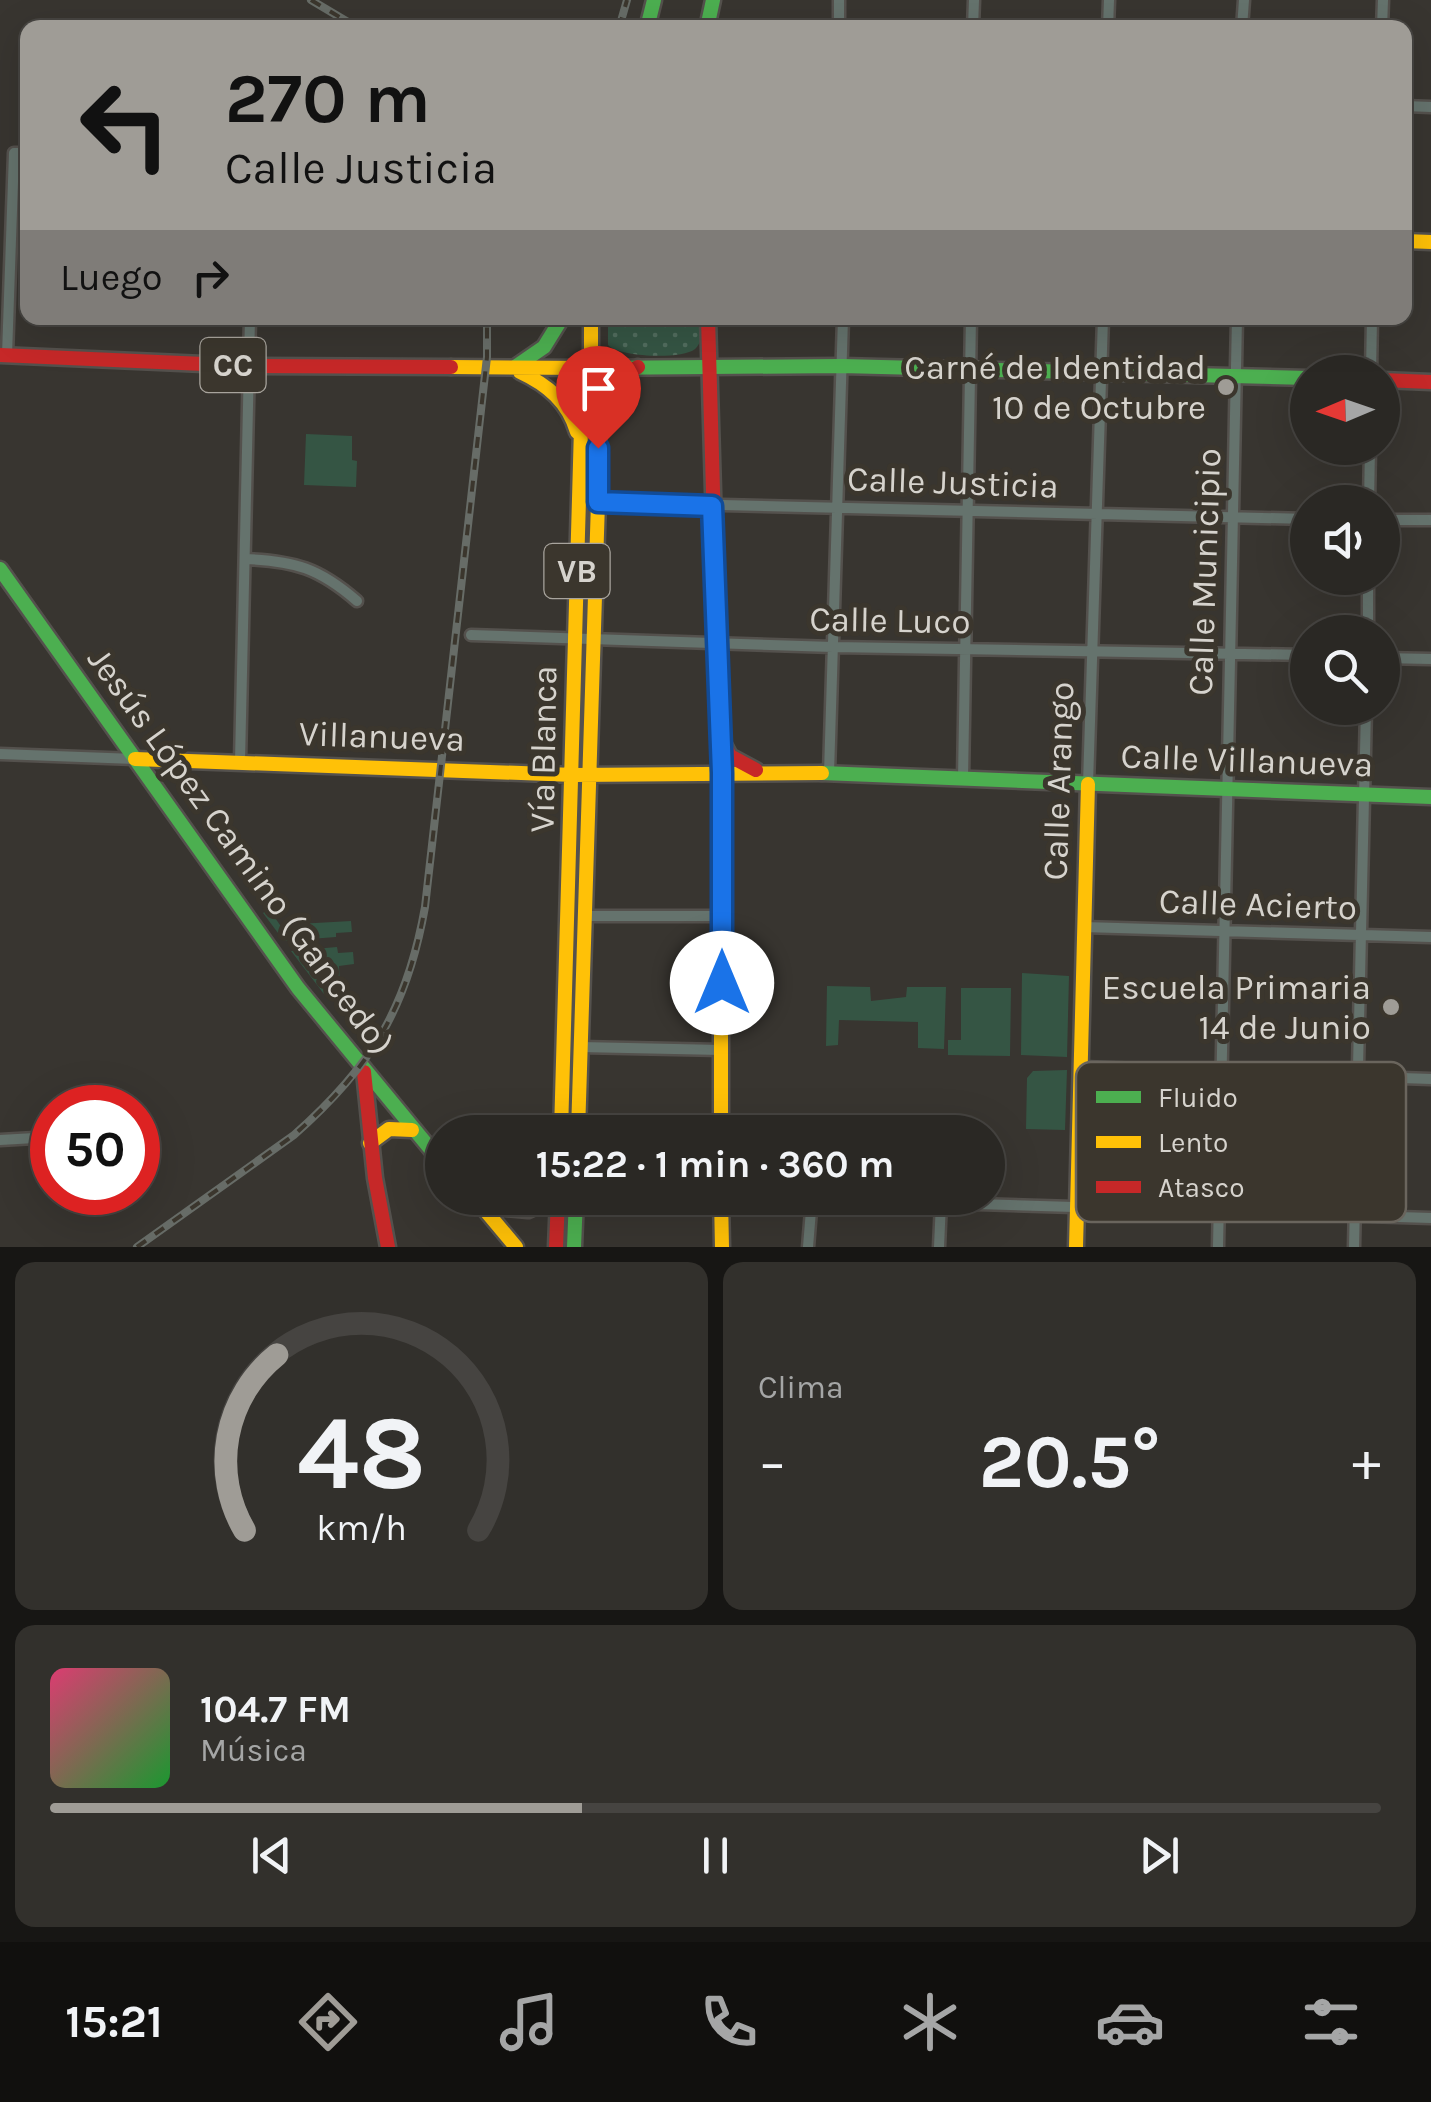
<!DOCTYPE html>
<html lang="es">
<head>
<meta charset="utf-8">
<style>
	:root { --surface:#2a2824; --page:#32302c; --text:#f1f3f6; --muted:#a5a6a6; --line:#464441; --accent:#9f9c96 }
	body { margin:0; font-family:Karla,sans-serif; background:var(--page); color:var(--text); height:100vh; display:flex; flex-direction:column; font-size:38px; white-space:nowrap }
	* { box-sizing:border-box; margin:0 }
	p { font-size:32px; color:var(--muted) }
	.icon { flex:none; width:55px; height:55px; fill:none; stroke:currentColor; stroke-width:2; stroke-linecap:round; stroke-linejoin:round }
	.map { position:relative; height:1247px; overflow:hidden }
	.details { display:flex; flex-direction:column; gap:15px; padding:15px; background:#171614; flex:1 }
	.details>* { flex:none }
	.top-card { position:absolute; left:20px; top:20px; width:1392px; height:305px; border-radius:20px; box-shadow:0 10px 40px #0002,0 0 0 2px var(--line); background:#9f9c96; color:#111; overflow:hidden }
	.needle { width:65px; rotate:268deg }
	.tools { position:absolute; left:1290px; top:355px; display:grid; gap:20px }
	.tools a { display:grid; place-items:center; width:110px; height:110px; border-radius:50%; background:var(--surface); box-shadow:0 10px 40px #0002,0 0 0 2px var(--line); font-size:50px }
	.speed { position:absolute; left:30px; top:1085px; display:flex; gap:20px; font-size:50px; font-weight:700; text-align:center }
	.speed>* { display:grid; place-content:center; width:130px; height:130px; border-radius:50%; background:var(--surface); box-shadow:0 10px 40px #0002,0 0 0 2px var(--line); line-height:1 }
	.speed .limit { border:15px solid #d22; background:#fff; color:#111 }
	.pin { position:absolute; display:grid; place-items:center; width:85px; height:85px; color:#fff; margin:-102px -42px; border-radius:50% 50% 50% 0; rotate:-45deg; box-shadow:0 0 10px #0007 }
	.pin .icon { rotate:45deg }
	.me { position:absolute; width:110px; margin:-55px; rotate:0deg; stroke-linejoin:round; filter:drop-shadow(0 0 8px #0008) }
	.turn { display:flex; align-items:center; gap:35px; height:210px; padding:0 40px; font-size:45px }
	.turn .icon { width:130px; height:130px; stroke-width:2.5 }
	.turn b { display:block; font-size:70px; line-height:85px }
	.then { display:flex; align-items:center; height:95px; padding:0 40px; background:#0003; gap:20px; font-size:38px }
	.big { font-size:75px; font-weight:700; line-height:1.1 }
	.details .card { flex:1; display:flex; flex-direction:column; justify-content:center; gap:15px; min-width:0; padding:0 35px; border-radius:20px; background:var(--page) }
	.details .dial { align-items:center; gap:0 }
	.dial svg { height:260px; overflow:visible; fill:none; stroke:var(--line); stroke-width:7; stroke-linecap:round; text-anchor:middle }
	.dial text { fill:var(--text); stroke:none }
	.song { display:flex; align-items:center; gap:30px }
	.cover { width:120px; height:120px; border-radius:15px; background:linear-gradient(135deg,hsl(340 70% 55%),hsl(130 70% 35%)) }
	.played { height:10px; border-radius:5px; background:linear-gradient(90deg,var(--accent) 40%,var(--line) 40%) }
	.keys { display:flex; justify-content:space-around; direction:ltr }
	.heat { display:flex; justify-content:space-between; align-items:center; font-size:55px; direction:ltr }
	.details .tiles { flex:1; display:grid; gap:15px; grid-template-columns:1fr 1fr }
	.card:last-child { grid-column:span 2 }
	.trip { position:absolute; left:425px; top:1115px; width:580px; height:100px; border-radius:50px; background:var(--surface); box-shadow:0 10px 40px #0002,0 0 0 2px var(--line); font-weight:700; line-height:100px; text-align:center }
	.tab-bar { display:flex; height:160px; justify-content:space-around; align-items:center; background:#11100e; color:var(--muted) }
	.tab-bar .icon { width:70px; height:70px }
	.tab-bar .selected { color:var(--accent) }
	.tab-bar b { font-size:45px; color:var(--text) }
	.map>svg:first-child { display:block }
</style>
</head>
<body>
<div class="map">
<svg width="1431" height="1247" viewBox="0 0 1431 1247">
	<defs>
		<pattern id="park-dots" width="8" height="8" patternUnits="userSpaceOnUse" patternTransform="scale(2.5)"><rect width="8" height="8" fill="#355544"/><path d="M2 2h.1M6 6h.1" fill="none" stroke="#526d5e" stroke-width="1.8" stroke-linecap="round"/></pattern>
	</defs>
	<rect width="100%" height="100%" fill="#383530"/>
	<path fill="#355544" d="M306 434 352 436V460L357 461 356 487 304 485Z
		M269 909 280 925 351 921 352 932 336 933V937L284 941 263 913Z
		M337 947 338 953 353 952 354 964 339 966 340 988 327 998 291 951Z
		M1022 973 1069 976 1067 1057 1021 1055Z
		M827 986 870 987 871 1001 906 997 907 987H946L944 1049 918 1048V1022L839 1020 838 1045 826 1046Z
		M961 988H1011L1010 1056 948 1055V1040H961Z
		M1067 1070 1065 1130 1026 1129 1027 1078 1033 1071Z"/>
	<path fill="url(#park-dots)" d="M608 318H701C701 328 704 341 695 349 681 360 619 357 608 345Z"/>
	<g fill="none" stroke-linecap="round" stroke-linejoin="round">
		<g stroke="#54514d" stroke-width="15">
			<path id="street" d="M839 28V0
				M973 28 974 0
				M1108 28 1109 0
				M1242 28 1244 0
				M1382 28 1383 0
				M1405 106 1431 107
				M7 355 14 153H28
				M1371 372 1372 318
				M598 502 1308 519
				M1369 502 1370 448
				M1382 520H1431
				M245 559C295 561 319 568 357 601
				M1368 632V578
				M471 635 833 647 1308 655
				M1382 658 1431 659
				M0 754 135 759
				M240 761 250 318
				M829 773 843 318
				M963 778 971 318
				M1088 784 1103 318
				M584 916H721
				M1083 927 1431 937
				M580 1047 722 1050
				M1082 1067 1431 1079
				M0 1140 52 1137
				M783 1198 1431 1218
				M808 1247 812 1198
				M939 1247 941 1202
				M1218 1247 1237 318
				M1354 1247 1366 708"/>
		</g>
		<g stroke="#54514d" stroke-width="19">
			<path id="fast" d="M647 28 654 0
				M707 28 713 0
				M515 367 544 347 562 318
				M591 368 842 366 1308 378
				M0 569 298 988 442 1163
				M822 773 1431 797
				M574 1247 576 1198"/>
		</g>
		<g stroke="#54514d" stroke-width="19">
			<path id="slow" d="M1405 241 1431 242
				M451 367 591 368
				M520 372C548 385 568 402 577 432
				M135 759 574 775 822 773
				M561 1132 582 393 591 368V318
				M578 1132 598 502 599 391 591 368
				M721 1132V1004
				M370 1143 389 1129 412 1130
				M475 1198 516 1247
				M721 1198 722 1247
				M483 1206 528 1210 554 1198
				M1076 1247 1088 784"/>
		</g>
		<g stroke="#54514d" stroke-width="19">
			<path id="jam" d="M708 318 722 801 721 1004
				M0 355 249 366 451 367
				M1382 380 1431 382
				M601 400 610 382 638 367
				M721 739 730 756 756 770
				M364 1072 375 1178 388 1247
				M556 1247 558 1198"/>
		</g>
		<use href="#street" stroke="#65736d" stroke-width="10"/>
		<use href="#fast" stroke="#4caf50" stroke-width="14"/>
		<use href="#slow" stroke="#ffc107" stroke-width="14"/>
		<use href="#jam" stroke="#c62828" stroke-width="14"/>
		<g stroke="#676c67" stroke-width="8">
			<path id="rail" d="M311 0 358 28
				M619 28 627 0
				M137 1247 294 1135C371 1067 407 1009 425 907L487 357V318"/>
		</g>
		<use href="#rail" stroke="#3b362d" stroke-width="4" stroke-dasharray="11" stroke-linecap="butt"/>
	</g>
	<g fill="none" stroke-linecap="round" stroke-linejoin="round">
		<g stroke="#114b97" stroke-width="25">
			<path id="route" d="M598 448V502L712 506 722 773V983"/>
		</g>
		<use href="#route" stroke="#1a73e8" stroke-width="18"/>
	</g>
	<g fill="#9f9c96" stroke="#3b362d" stroke-width="4">
		<circle cx="1226" cy="387" r="10"/>
		<circle cx="1391" cy="1007" r="10"/>
	</g>
	<g text-anchor="middle" stroke-width="10" stroke-linejoin="round" paint-order="stroke">
		<g fill="#3b362d" stroke="#a8a49d" stroke-width="2.5">
			<rect x="200.5" y="338" width="65" height="54" rx="8"/>
			<rect x="544.5" y="544" width="65" height="54" rx="8"/>
		</g>
		<g font-size="32" font-weight="bold" fill="#d6d3cd">
			<text x="233" y="376">CC</text>
			<text x="577" y="582">VB</text>
		</g>
		<g font-size="35" fill="#d6d3cd" stroke="#3b362d" text-anchor="end">
			<text x="1206" y="379">Carné de Identidad<tspan x="1206" dy="40">10 de Octubre</tspan></text>
			<text x="1371" y="999">Escuela Primaria<tspan x="1371" dy="40">14 de Junio</tspan></text>
		</g>
		<g font-size="35" fill="#d6d3cd" stroke="#3b362d">
			<text transform="translate(953 482) rotate(2)" y="12">Calle Justicia</text>
			<text transform="translate(1204 572) rotate(-88)" y="12">Calle Municipio</text>
			<text transform="translate(890 620) rotate(1)" y="12">Calle Luco</text>
			<text transform="translate(382 736) rotate(2)" y="12">Villanueva</text>
			<text transform="translate(543 749) rotate(-89)" y="12">Vía Blanca</text>
			<text transform="translate(1247 760) rotate(2)" y="12">Calle Villanueva</text>
			<text transform="translate(1058 781) rotate(-88)" y="12">Calle Arango</text>
			<text transform="translate(241 851) rotate(54)" y="12">Jesús López Camino (Gancedo)</text>
			<text transform="translate(1258 904) rotate(2)" y="12">Calle Acierto</text>
		</g>
	</g>
	<rect x="1076" y="1062" width="330" height="160" rx="15" fill="#3b362d" stroke="#6a655d" stroke-width="2.5"/>
	<rect x="1096" y="1091" width="45" height="12" fill="#4caf50"/>
	<rect x="1096" y="1136" width="45" height="12" fill="#ffc107"/>
	<rect x="1096" y="1181" width="45" height="12" fill="#c62828"/>
	<g font-size="28" fill="#d6d3cd">
		<text x="1158" y="1107">Fluido</text>
		<text x="1158" y="1152">Lento</text>
		<text x="1158" y="1197">Atasco</text>
	</g>
</svg>
<div class="tools">
<a><svg class="needle" viewBox="-14 -14 28 28"><path d="M0-13l5 13h-10z" fill="#e53935"/><path d="M0 13l5-13h-10z" fill="#a5a6a6"/></svg></a>
<a><svg class="icon" aria-label="sound" viewBox="0 0 24 24"><path d="M4 9h4l5-4v14l-5-4H4zM17 9q2 3 0 6"/></svg></a>
<a><svg class="icon" aria-label="search" viewBox="0 0 24 24"><circle cx="10" cy="10" r="6"/><path d="M15 15l6 6"/></svg></a>
</div>
<div class="speed"><div class="limit">50</div></div>
<div class="pin" style="left:598px;top:448px;background:#d93025"><svg class="icon" aria-label="arrive" viewBox="0 0 24 24"><path d="M6 21V4h12l-3 4 3 4H6"/></svg></div>
<svg class="me" style="left:722px;top:983px" viewBox="-20 -20 40 40"><circle r="19" fill="#fff"/><path d="M0-13L10 11 0 6-10 11z" fill="#1a73e8"/></svg>
<div class="trip">15:22 · 1 min · 360 m</div>
<div class="top-card">
<div class="turn"><svg class="icon" aria-label="left" viewBox="0 0 24 24"><path d="M17 20v-9H6M10 6l-5 5 5 5"/></svg><div><b>270 m</b>Calle Justicia</div></div>
<div class="then">Luego<svg class="icon" aria-label="right" viewBox="0 0 24 24"><path d="M7 20v-9h11M14 6l5 5-5 5"/></svg></div>
</div>
</div>
<section class="details">
<div class="tiles">
<div class="card dial"><svg viewBox="0 0 100 80">
<path d="M14 69A42 42 0 1 1 86 69"/>
<path d="M14 69A42 42 0 0 1 24 15" stroke="#9f9c96"/>
<text x="50" y="56" font-size="32" font-weight="700">48</text>
<text x="50" y="72" font-size="11">km/h</text>
</svg></div>
<div class="card"><p>Clima</p>
<div class="heat"><a>−</a><b class="big">20.5°</b><a>+</a></div>
</div>
<div class="card">
<div class="song"><i class="cover"></i><div><b>104.7 FM</b><p>Música</p></div></div>
<div class="played"></div>
<div class="keys"><svg class="icon" aria-label="previous" viewBox="0 0 24 24"><path d="M18 5L8 12l10 7zM5 5v14"/></svg><svg class="icon" aria-label="pause" viewBox="0 0 24 24"><path d="M8 5v14M16 5v14"/></svg><svg class="icon" aria-label="next" viewBox="0 0 24 24"><path d="M6 5l10 7-10 7zM19 5v14"/></svg></div>
</div>
</div>
</section>
<nav class="tab-bar">
<b>15:21</b>
<svg class="icon selected" aria-label="directions" viewBox="0 0 24 24"><path d="M12 3l9 9-9 9-9-9zM9 14v-3h6M13 9l2 2-2 2"/></svg>
<svg class="icon" aria-label="music" viewBox="0 0 24 24"><path d="M9 18V5l10-2v13"/><circle cx="6" cy="18" r="3"/><circle cx="16" cy="16" r="3"/></svg>
<svg class="icon" aria-label="phone" viewBox="0 0 24 24"><path d="M5 4h4l2 5-3 2q2 4 5 5l2-3 5 2v4C11 20 4 13 5 4z"/></svg>
<svg class="icon" aria-label="climate" viewBox="0 0 24 24"><path d="M12 3v18M4 7l16 10M4 17L20 7"/></svg>
<svg class="icon" aria-label="car" viewBox="0 0 24 24"><path d="M5 17H2v-5l4-1 3-4h7l3 4 3 1v5h-3M9 17h6M6 11h13"/><circle cx="7" cy="17" r="2"/><circle cx="17" cy="17" r="2"/></svg>
<svg class="icon" aria-label="filters" viewBox="0 0 24 24"><path d="M4 7h16M4 17h16"/><circle cx="9" cy="7" r="2"/><circle cx="15" cy="17" r="2"/></svg>
</nav>
</body>
</html>
